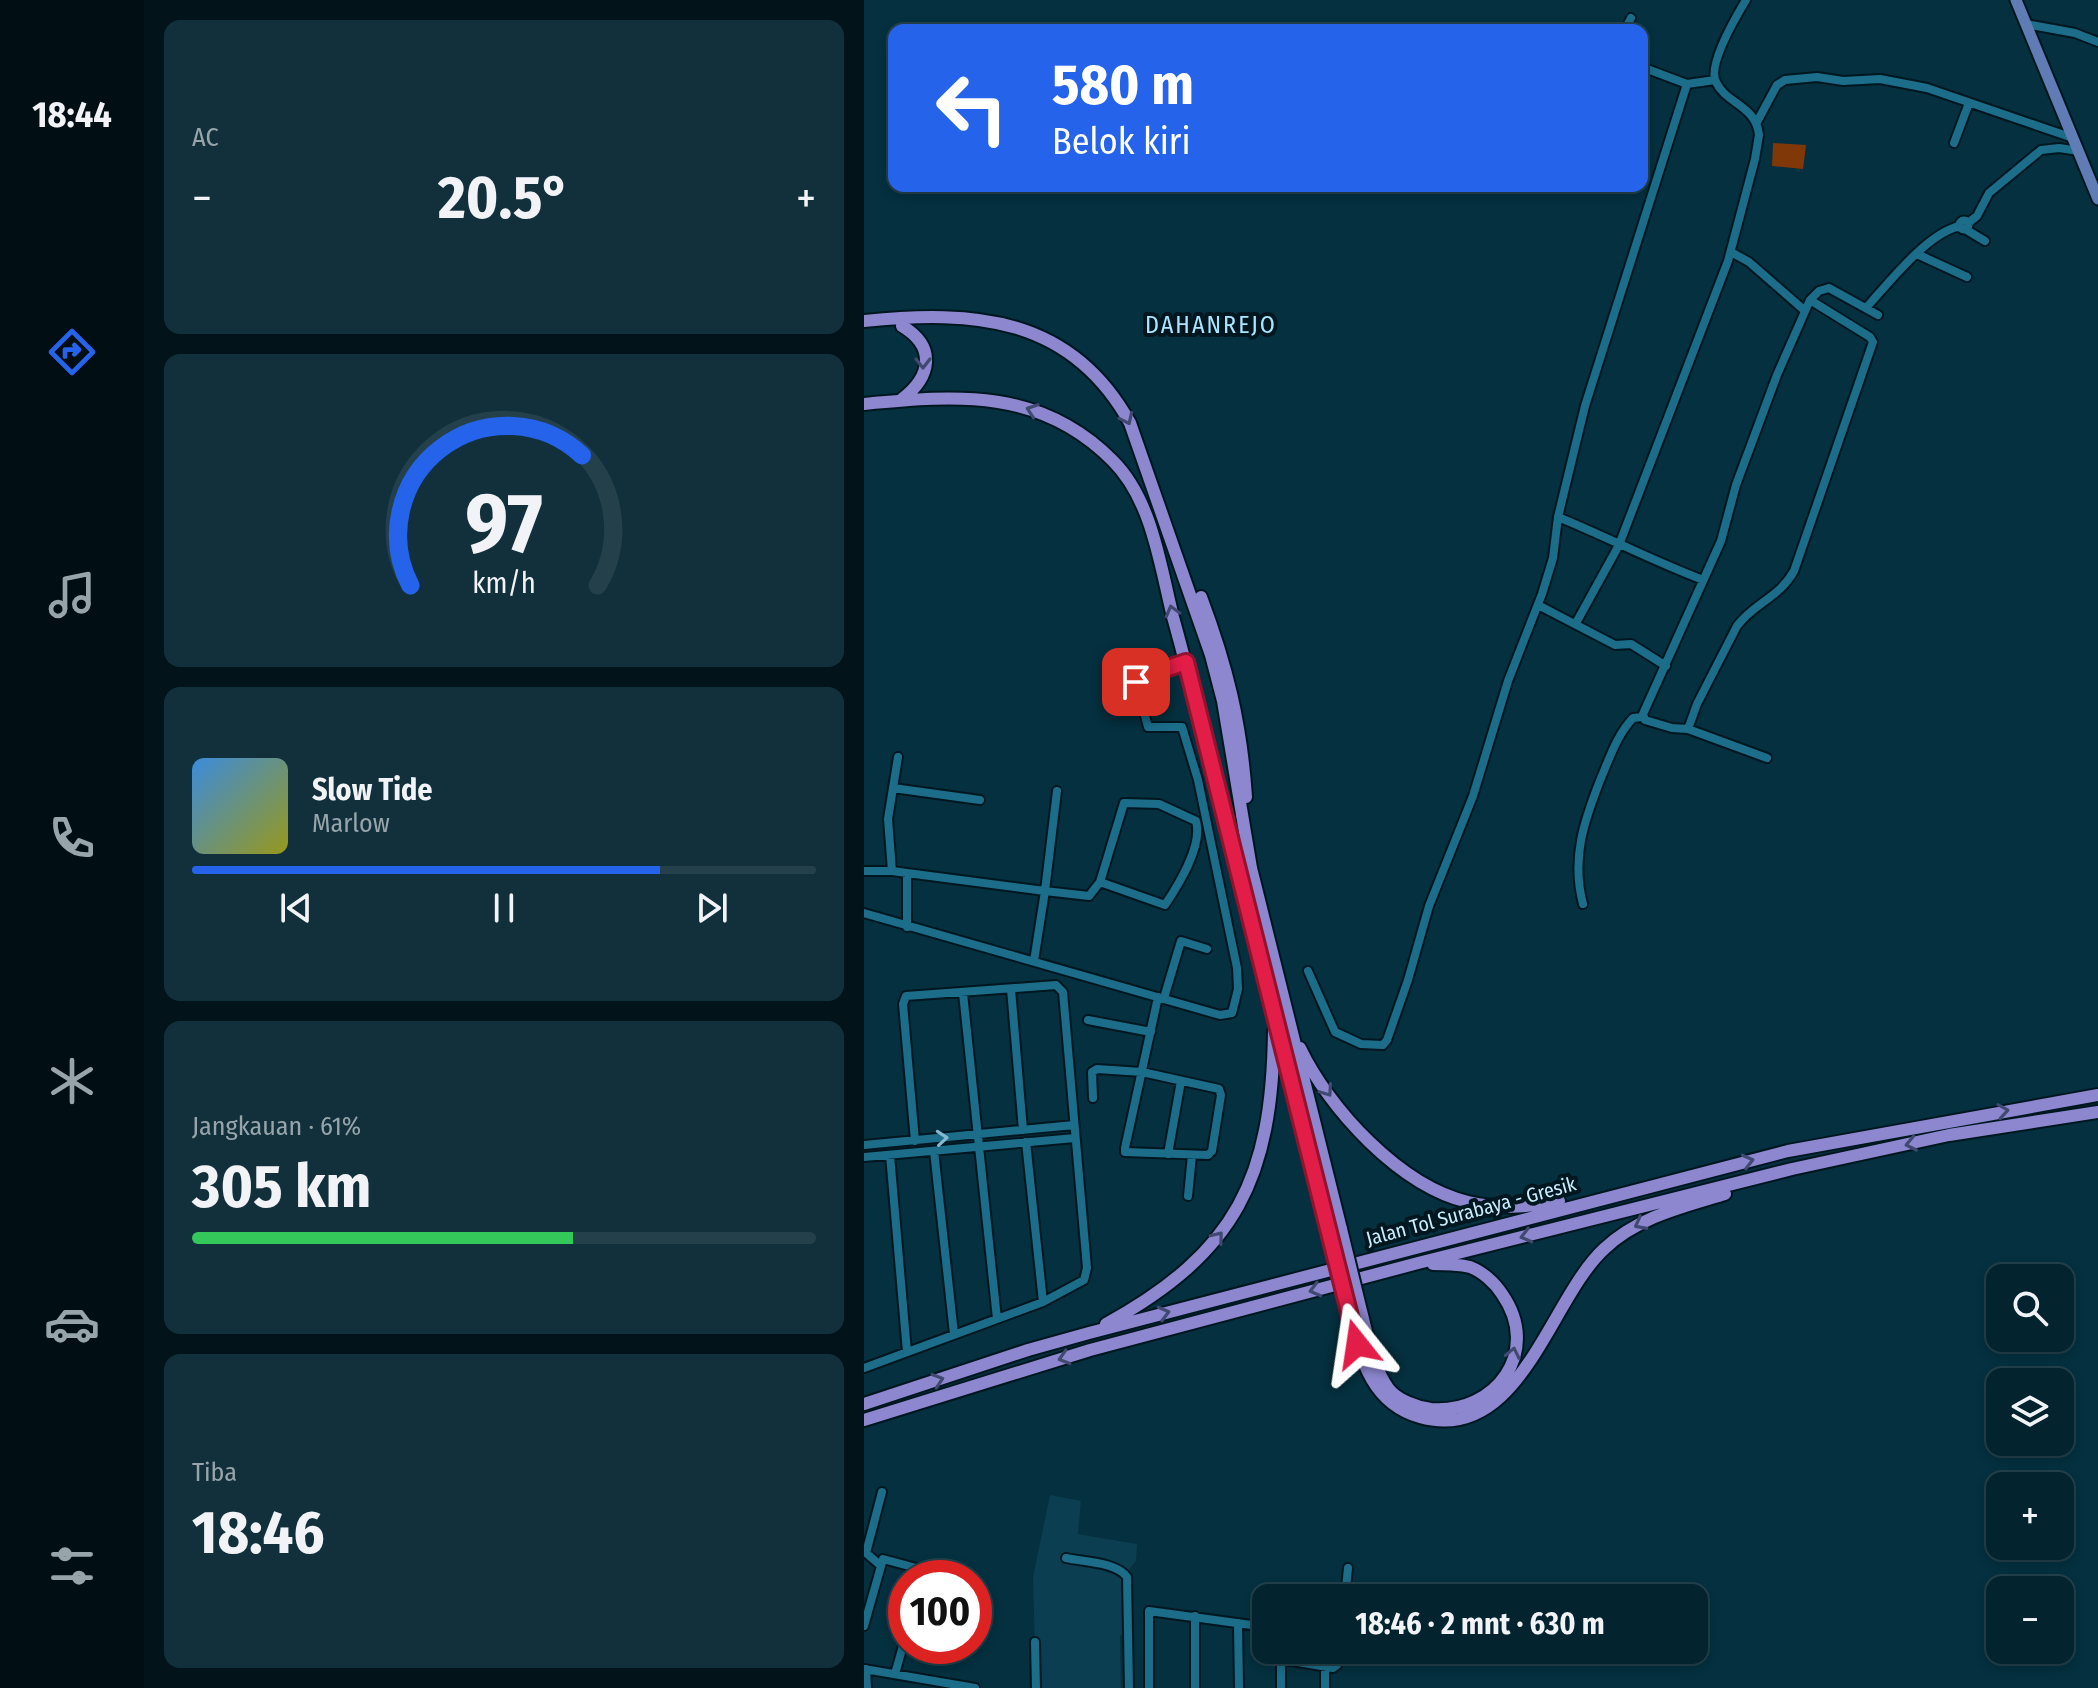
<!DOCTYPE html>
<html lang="id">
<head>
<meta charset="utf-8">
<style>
	:root { --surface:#03242f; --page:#11303b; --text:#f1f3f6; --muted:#97a4aa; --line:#24414b; --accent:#2563eb }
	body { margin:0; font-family:"Fira Sans Condensed",sans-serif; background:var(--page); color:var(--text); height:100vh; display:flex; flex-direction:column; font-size:30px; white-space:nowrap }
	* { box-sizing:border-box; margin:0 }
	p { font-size:26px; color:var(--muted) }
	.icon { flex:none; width:44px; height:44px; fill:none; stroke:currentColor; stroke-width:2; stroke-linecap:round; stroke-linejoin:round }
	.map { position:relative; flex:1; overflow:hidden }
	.sheet { display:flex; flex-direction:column; gap:20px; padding:20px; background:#02141a; width:720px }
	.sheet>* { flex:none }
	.hud { position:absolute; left:24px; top:24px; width:760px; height:168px; border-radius:16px; box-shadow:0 4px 12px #0003,0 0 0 2px var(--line); background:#2563eb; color:#fff; overflow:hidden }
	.tools { position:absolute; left:1122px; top:1264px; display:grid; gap:16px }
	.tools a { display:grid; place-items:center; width:88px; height:88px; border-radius:16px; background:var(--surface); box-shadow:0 4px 12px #0003,0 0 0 2px var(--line); font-size:40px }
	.speed { position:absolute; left:24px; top:1560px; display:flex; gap:16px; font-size:40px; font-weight:700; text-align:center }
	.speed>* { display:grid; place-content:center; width:104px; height:104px; border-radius:50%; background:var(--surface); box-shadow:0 4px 12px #0003,0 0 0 2px var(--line); line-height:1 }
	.speed .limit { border:12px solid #d22; background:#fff; color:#111 }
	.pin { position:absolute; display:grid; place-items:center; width:68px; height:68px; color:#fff; margin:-34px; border-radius:16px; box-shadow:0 4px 12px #0006 }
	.me { position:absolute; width:88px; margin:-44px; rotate:345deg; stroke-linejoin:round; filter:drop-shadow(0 0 6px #0008) }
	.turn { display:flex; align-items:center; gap:28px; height:168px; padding:0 32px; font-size:36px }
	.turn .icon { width:104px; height:104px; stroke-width:2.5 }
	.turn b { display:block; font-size:56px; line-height:68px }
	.big { font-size:60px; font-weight:700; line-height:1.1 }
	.sheet .widget { flex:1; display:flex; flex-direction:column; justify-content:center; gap:12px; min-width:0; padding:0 28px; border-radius:16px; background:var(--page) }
	.sheet .dial { align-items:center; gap:0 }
	.dial svg { height:208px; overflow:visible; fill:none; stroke:var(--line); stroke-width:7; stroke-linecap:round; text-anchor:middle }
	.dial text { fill:var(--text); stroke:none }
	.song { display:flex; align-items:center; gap:24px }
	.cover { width:96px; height:96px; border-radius:12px; background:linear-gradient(135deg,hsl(210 70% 55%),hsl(60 70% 35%)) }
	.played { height:8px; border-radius:4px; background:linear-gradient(90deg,var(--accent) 75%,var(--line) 75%) }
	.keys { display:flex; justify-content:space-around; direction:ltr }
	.heat { display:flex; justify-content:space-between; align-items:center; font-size:44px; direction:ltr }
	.charge { height:12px; border-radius:6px; background:linear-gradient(90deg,#34c759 61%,var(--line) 0) }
	.trip { position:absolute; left:388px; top:1584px; width:456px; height:80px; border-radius:16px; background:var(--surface); box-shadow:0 4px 12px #0003,0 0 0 2px var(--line); font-weight:700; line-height:80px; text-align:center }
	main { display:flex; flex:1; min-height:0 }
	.tab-bar { display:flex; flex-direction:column; width:144px; justify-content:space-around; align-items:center; background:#010e13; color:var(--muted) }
	.tab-bar .icon { width:56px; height:56px }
	.tab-bar .selected { color:var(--accent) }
	.tab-bar b { font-size:36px; color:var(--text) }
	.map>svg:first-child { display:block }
</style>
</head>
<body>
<main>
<nav class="tab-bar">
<b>18:44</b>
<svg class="icon selected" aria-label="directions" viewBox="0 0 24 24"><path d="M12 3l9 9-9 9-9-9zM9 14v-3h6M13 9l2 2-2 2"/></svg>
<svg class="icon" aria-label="music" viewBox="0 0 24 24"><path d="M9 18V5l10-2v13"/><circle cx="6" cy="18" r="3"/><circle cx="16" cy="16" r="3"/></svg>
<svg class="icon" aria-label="phone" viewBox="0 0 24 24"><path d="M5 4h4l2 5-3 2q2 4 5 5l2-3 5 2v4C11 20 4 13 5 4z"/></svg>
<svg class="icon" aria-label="climate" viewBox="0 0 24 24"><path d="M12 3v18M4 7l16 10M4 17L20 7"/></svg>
<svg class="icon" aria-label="car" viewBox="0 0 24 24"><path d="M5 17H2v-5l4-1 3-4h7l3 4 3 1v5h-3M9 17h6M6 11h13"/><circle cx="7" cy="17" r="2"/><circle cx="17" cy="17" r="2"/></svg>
<svg class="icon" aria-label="filters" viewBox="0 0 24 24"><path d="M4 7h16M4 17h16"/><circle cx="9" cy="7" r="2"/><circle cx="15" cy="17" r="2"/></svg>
</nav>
<section class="sheet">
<div class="widget"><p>AC</p>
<div class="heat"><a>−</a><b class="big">20.5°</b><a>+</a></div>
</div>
<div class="widget dial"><svg viewBox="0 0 100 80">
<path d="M14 69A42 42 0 1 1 86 69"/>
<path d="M14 69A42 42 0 0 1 80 19" stroke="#2563eb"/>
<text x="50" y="56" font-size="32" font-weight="700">97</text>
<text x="50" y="72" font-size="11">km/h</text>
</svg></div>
<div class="widget">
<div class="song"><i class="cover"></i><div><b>Slow Tide</b><p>Marlow</p></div></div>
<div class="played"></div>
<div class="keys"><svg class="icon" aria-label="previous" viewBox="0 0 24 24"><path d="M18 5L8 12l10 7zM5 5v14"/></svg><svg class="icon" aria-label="pause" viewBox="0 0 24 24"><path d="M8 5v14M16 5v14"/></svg><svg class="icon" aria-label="next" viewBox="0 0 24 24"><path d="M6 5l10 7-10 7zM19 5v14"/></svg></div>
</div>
<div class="widget"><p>Jangkauan · 61%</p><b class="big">305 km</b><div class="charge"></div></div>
<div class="widget"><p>Tiba</p><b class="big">18:46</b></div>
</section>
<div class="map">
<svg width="1234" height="1688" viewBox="0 0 1234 1688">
	<rect width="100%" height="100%" fill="#04303f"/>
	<path fill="#0b3e50" d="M186 1495 217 1501 214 1534 273 1544 272 1561 258 1578 261 1608V1636L256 1635 257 1688H172L169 1577Z"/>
	<path fill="#813809" d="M909 143 942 145 939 169 908 166Z"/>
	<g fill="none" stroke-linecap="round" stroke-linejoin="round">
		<g stroke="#011720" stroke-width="12">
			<path id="minor" d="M1162 24 1211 33 1234 42
				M761 30 767 18
				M778 67 823 84
				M893 122 913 85 921 80 953 77 979 81 1016 79 1063 88 1209 138
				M1090 143 1105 103
				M1095.5 225a4.5 4.5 0 1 1 9 0a4.5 4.5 0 1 1-9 0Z
				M1104 223 1113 216 1125 193 1177 150 1195 148 1215 151
				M1101 229 1121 241
				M867 252 885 262 940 310
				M1053 254 1103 277
				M1002 308C1024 284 1063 233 1096 226
				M694 517 721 406 823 84 851 80
				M674 605 751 645 767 644 802 666
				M712 623 755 545 864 261 891 159 895 135C892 105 862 104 852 82 843 65 873 15 882 0
				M824 729 833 704 873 626C890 603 915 598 930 571L1009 342 1006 337 946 300
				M34 757 24 819 28 871 43 873V927
				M903 758 824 729 808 728 781 720 779 714 857 541 872 485 913 375 946 300 955 291 965 288 1014 315
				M29 788 116 800
				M0 871H28
				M43 873 181 891 193 791
				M719 904C707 858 720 821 737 778 746 757 753 735 769 718L778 717
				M0 913 356 1015 368 1013 374 989 373 968 334 780 318 727H284L272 682 277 677 322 662
				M170 961 181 891 225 896 236 882 301 905C315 884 339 846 332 821L295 804 260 803 236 882
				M444 971 471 1032 497 1044 519 1045 523 1040 544 980 565 906 609 796 644 681 678 594 689 558 694 517C743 537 789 561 839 580
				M147 989 159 1130
				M99 993 133 1319
				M300 998 317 941 343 949
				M224 1020 287 1032
				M229 1098 228 1072 233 1069 278 1072 355 1089 357 1095 348 1151 344 1155 261 1152V1148L294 997
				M162 1142 179 1302
				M0 1145 210 1125
				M70 1151 90 1334
				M304 1154 317 1081
				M26 1155 43 1352
				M0 1157 211 1138
				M324 1196 328 1155
				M0 1368 179 1302 220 1280 223 1268 199 992 192 985 42 996 39 1004 51 1141
				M202 1558C220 1562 252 1562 263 1577L265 1688
				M16 1565 2 1553 18 1492
				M481 1598 484 1568
				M331 1616V1688
				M374 1623 375 1688
				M0 1626 19 1559 56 1569 58 1578
				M171 1642 172 1688
				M417 1650V1688
				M417 1659 469 1668 473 1665 474 1650
				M0 1669 111 1688
				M2 1669 3 1688
				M31 1674 42 1635
				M285 1688V1611L402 1627
				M461 1688V1667"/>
		</g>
		<g stroke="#011720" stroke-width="15">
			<path id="major" d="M1152 0 1234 199"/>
		</g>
		<g stroke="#011720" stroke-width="16">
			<path id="highway" d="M0 321C110 310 207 316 266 423L347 655 359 701 387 868 477 1229
				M38 326C73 347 67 377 38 399
				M0 404C94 395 177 388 249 461 288 500 296 565 309 617 329 689 346 761 364 834 397 967 432 1099 466 1232
				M337 597C363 666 377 723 382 797
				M436 1048C465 1109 536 1186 604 1202 635 1209 664 1208 695 1201
				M483 1307C496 1353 504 1402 556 1417 656 1445 685 1300 740 1249 774 1217 818 1207 861 1194
				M496 1307C503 1333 508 1365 524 1388 533 1400 552 1407 567 1409 632 1414 678 1351 638 1294 631 1283 619 1272 606 1267 594 1264 581 1264 569 1264
				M242 1324C373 1252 408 1178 410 1031
				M0 1404 164 1350 225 1333 924 1151 1234 1095
				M0 1420 226 1350 554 1263 928 1169 1085 1135 1234 1112"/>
		</g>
		<use href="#minor" stroke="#1b6d8a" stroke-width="8"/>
		<use href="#major" stroke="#5f7db4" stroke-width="11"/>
		<use href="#highway" stroke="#8d87d0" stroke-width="12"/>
		<g stroke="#011720" stroke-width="16" stroke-linecap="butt">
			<path id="highway-bridge" d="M477 1229 496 1307
				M466 1232 483 1307"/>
		</g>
		<use href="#highway-bridge" stroke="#8d87d0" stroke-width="12"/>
	</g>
	<defs><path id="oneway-chevron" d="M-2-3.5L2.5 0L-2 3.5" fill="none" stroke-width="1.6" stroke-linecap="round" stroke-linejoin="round" transform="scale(2)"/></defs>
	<g stroke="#40496f">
		<use href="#oneway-chevron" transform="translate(59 363) rotate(90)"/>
		<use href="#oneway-chevron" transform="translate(168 410) rotate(-161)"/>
		<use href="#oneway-chevron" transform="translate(263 419) rotate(65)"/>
		<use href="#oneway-chevron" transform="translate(308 611) rotate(-105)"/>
		<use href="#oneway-chevron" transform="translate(463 1091) rotate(55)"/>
		<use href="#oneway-chevron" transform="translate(1139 1111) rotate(-9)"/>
		<use href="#oneway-chevron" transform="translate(1047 1144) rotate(168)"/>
		<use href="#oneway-chevron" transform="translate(884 1161) rotate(-14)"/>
		<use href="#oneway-chevron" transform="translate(776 1224) rotate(152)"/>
		<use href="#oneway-chevron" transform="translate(662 1236) rotate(166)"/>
		<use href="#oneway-chevron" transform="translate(354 1237) rotate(-51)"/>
		<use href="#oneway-chevron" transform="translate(451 1290) rotate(165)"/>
		<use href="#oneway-chevron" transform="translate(300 1313) rotate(-15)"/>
		<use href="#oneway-chevron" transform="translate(649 1353) rotate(-78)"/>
		<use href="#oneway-chevron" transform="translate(200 1358) rotate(163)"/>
		<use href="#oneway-chevron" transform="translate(74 1380) rotate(-18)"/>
	</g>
	<use stroke="#83bacf" href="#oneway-chevron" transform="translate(78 1138) rotate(-5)"/>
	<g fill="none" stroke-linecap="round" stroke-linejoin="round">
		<g stroke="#92132f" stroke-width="20">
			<path id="route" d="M272 682 277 677 322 662 493 1344"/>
		</g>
		<use href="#route" stroke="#e11d48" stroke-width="14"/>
	</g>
	<g text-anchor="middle" stroke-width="8" stroke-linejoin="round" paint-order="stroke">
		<g font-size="20" fill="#c8edfd" stroke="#011720">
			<text transform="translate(607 1211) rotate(-15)" y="7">Jalan Tol Surabaya - Gresik</text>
		</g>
		<g font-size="24" letter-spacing="2" fill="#aae5ff" stroke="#011720">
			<text x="347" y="333">DAHANREJO</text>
		</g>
	</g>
</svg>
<div class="tools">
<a><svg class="icon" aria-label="search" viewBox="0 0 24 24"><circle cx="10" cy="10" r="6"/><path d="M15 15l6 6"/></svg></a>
<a><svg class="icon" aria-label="layers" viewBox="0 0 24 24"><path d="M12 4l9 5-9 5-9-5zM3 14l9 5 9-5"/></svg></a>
<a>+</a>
<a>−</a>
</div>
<div class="speed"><div class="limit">100</div></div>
<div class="pin" style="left:272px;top:682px;background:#d93025"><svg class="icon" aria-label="arrive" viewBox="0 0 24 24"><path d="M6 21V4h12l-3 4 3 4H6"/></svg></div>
<svg class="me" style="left:493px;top:1344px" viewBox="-20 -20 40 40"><path d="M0-17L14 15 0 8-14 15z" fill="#e11d48" stroke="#fff" stroke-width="4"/></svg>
<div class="trip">18:46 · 2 mnt · 630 m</div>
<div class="hud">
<div class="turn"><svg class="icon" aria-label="left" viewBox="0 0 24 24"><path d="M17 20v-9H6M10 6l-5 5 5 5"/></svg><div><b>580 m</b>Belok kiri</div></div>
</div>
</div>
</main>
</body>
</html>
